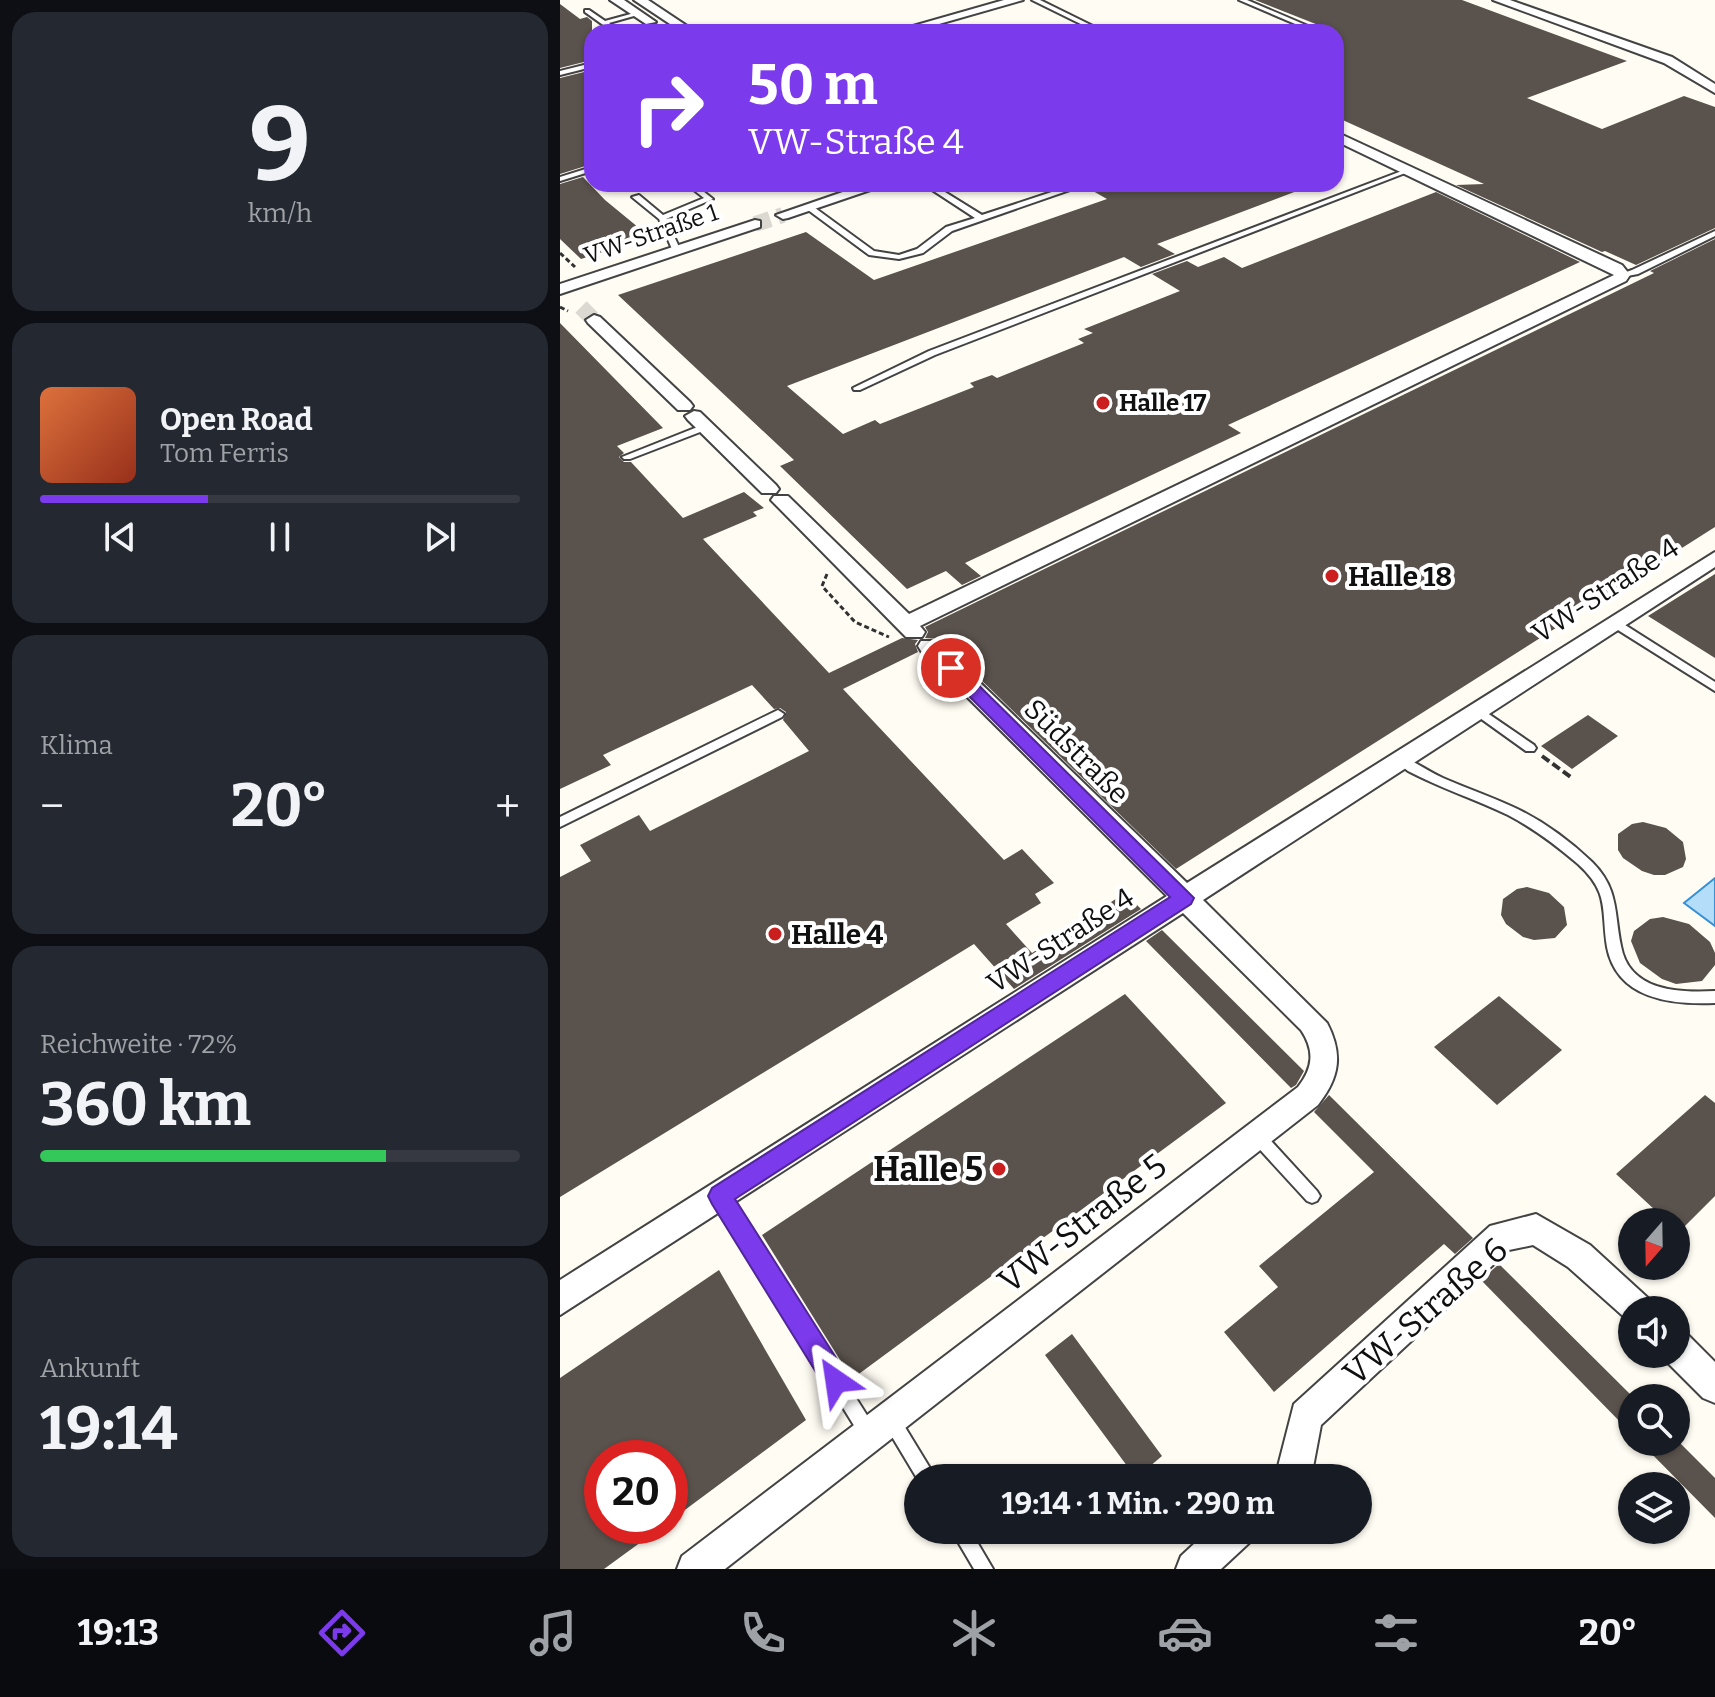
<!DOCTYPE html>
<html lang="de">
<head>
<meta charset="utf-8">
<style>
	:root { --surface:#171b24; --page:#242831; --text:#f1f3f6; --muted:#9ea1a6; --line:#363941; --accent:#7c3aed }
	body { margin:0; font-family:Bitter,serif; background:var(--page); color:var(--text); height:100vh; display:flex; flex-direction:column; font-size:30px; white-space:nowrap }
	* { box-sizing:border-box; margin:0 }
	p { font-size:26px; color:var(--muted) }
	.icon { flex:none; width:44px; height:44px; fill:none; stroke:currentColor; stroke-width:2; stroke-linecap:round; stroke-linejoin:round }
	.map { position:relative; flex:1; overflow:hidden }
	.details { display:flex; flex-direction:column; gap:12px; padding:12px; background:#0d0f14; width:560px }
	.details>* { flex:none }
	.banner { position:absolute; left:24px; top:24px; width:760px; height:168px; border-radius:24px; box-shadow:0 2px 6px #0004; background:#7c3aed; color:#fff; overflow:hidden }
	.needle { width:52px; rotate:200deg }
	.controls { position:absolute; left:1058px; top:1208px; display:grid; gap:16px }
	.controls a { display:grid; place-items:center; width:72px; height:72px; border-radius:50%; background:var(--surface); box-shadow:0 2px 6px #0004; font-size:40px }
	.speed { position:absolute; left:24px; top:1440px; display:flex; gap:16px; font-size:40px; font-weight:700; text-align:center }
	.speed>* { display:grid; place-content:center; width:104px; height:104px; border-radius:50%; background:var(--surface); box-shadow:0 2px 6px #0004; line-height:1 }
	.speed .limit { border:12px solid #d22; background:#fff; color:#111 }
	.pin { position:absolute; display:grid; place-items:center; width:68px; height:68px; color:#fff; margin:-34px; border:4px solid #fff; border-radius:50%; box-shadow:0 2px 8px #0007 }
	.me { position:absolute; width:88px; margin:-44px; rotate:328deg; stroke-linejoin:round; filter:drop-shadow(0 0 6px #0008) }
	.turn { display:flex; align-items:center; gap:28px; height:168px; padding:0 32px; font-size:36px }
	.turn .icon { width:104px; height:104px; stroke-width:2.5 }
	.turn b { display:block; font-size:56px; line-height:68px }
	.big { font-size:60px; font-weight:700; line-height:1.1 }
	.details .tile { flex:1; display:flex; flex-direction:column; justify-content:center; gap:12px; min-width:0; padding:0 28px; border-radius:24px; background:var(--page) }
	.details .dial { align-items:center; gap:0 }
	.dial b { font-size:104px; line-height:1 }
	.song { display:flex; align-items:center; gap:24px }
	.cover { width:96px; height:96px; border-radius:12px; background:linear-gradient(135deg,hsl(20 70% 55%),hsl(10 70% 35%)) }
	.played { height:8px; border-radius:4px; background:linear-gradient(90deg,var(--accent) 35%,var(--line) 35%) }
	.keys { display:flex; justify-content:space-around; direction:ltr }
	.heat { display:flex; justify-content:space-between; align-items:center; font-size:44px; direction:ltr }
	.charge { height:12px; border-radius:6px; background:linear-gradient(90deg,#34c759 72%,var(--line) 0) }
	.trip { position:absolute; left:344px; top:1464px; width:468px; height:80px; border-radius:40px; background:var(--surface); box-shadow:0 2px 6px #0004; font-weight:700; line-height:80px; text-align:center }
	.dock { display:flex; height:128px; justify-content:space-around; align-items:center; background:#090b0e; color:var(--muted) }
	.dock .icon { width:56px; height:56px }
	.dock .active { color:var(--accent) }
	.dock b { font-size:36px; color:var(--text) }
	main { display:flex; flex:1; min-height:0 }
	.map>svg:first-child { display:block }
</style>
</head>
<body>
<main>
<section class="details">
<div class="tile dial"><b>9</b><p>km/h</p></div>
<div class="tile">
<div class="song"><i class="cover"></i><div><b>Open Road</b><p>Tom Ferris</p></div></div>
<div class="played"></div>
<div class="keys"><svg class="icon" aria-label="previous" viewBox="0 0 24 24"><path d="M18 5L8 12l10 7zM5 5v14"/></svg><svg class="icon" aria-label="pause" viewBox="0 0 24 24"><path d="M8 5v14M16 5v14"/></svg><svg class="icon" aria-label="next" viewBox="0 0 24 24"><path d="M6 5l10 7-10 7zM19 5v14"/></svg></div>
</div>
<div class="tile"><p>Klima</p>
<div class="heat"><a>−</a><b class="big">20°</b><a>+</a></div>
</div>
<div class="tile"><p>Reichweite · 72%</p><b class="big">360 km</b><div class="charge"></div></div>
<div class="tile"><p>Ankunft</p><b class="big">19:14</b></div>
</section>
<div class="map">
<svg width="1155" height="1569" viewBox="0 0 1155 1569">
	<rect width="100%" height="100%" fill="#fffdf3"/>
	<path fill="#b4ddfa" stroke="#378fd6" stroke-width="2" d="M1155 878V926L1124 903Z"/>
	<path fill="#5a524c" d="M695 0H902L1067 61 967 98 1042 129 1124 96 1155 107V228L1076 265 1045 251 1042 252 896 185 924 184 776 117V32Z
		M0 4 20 19 27 17 32 21V60L0 68Z
		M32 70V164L0 174V78Z
		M23 177 45 200 90 237 21 259 0 239V184Z
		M553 184 750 186 597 244 615 254 581 267 564 257 227 386 283 434 315 420 320 424 414 387 410 383 432 375 437 378 524 343 518 339 533 333 524 329 620 291 592 274 627 261 638 267 664 257 682 268 876 192 1020 262 668 425 681 433 405 563 421 576 402 585 386 571 347 589 220 466 234 460 58 295 246 232 314 280 547 199 533 191Z
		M1155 239V527L616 869 379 639 365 638 368 632 365 627 1094 273 1090 271Z
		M0 323 103 428 57 446 64 453 59 457 64 462H71L123 518 184 492 204 508 193 512 197 516 143 539 269 673 342 638 358 640 355 644 358 652 283 689 444 860 462 849 494 883 475 894 481 903 446 924 472 953 565 893 581 909 454 989 414 944 0 1197V877L31 861 20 845 79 815 90 831 249 751 223 720 226 712 220 708 214 709 192 685 43 755 51 765 0 789Z
		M1155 574V658L1088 616Z
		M1028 715 1058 736 1012 769 981 746Z
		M1083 822 1106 828 1123 842 1126 859 1123 867 1105 875H1094L1082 871 1063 858 1058 850V834L1072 824Z
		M967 887 989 893 1004 907 1007 925 995 938 974 940 963 937 946 924 941 915 943 899 957 889Z
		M1103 917 1129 924 1150 942 1155 953V965L1142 981 1116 984 1102 979 1080 963 1071 941 1074 931 1090 919Z
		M602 930 744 1071 736 1085 731 1088 586 941Z
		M565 994 666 1103 292 1379 202 1235Z
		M939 996 1002 1050 937 1105 874 1047Z
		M769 1095 913 1238 895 1254 884 1244 714 1392 664 1332 718 1287 699 1266 814 1172 754 1112Z
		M1145 1095 1155 1103V1196L1119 1232 1116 1222H1108L1056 1174Z
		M939 1264 1072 1396V1434L921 1280Z
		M159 1270 246 1420 110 1521V1458H42V1526H103L44 1569H0V1378Z
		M512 1334 602 1456 576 1478 485 1355Z
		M1080 1442H1119L1155 1478V1518Z"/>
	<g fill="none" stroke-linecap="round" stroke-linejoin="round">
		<path stroke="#dbd9d1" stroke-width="16" stroke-dasharray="16 8" stroke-linecap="butt" d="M195 224 223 215
			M21 307 34 320"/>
		<g stroke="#434343" stroke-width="4">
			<path id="lane" d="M472 0H480L545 32H537Z
				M679 0H687L762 32H754Z
				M25 10H29L45 21 78 12 81 14 49 23 60 32H53L25 12Z
				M32 63V67L0 75V71Z
				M32 167V171L0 181V177Z
				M847 169 853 170 375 355 300 390H294L293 388 369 351Z
				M126 184H134L153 199 106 219 120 249 116 251 112 249 99 219 72 197 79 195 103 215 144 198Z
				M363 184H372L422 215 516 184H527L392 231 363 253 339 259 309 255 244 207 251 205 314 251 339 255 357 249 386 227 415 218Z
				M1155 231V236L1078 274 1062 277 1058 275 1072 270Z
				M145 424 150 427 148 429 70 459H64L62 457Z
				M1054 618 1155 682V691L1050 625 1049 622Z
				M917 706 974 745 976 748 974 751H966L913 713 911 710 913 707Z
				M218 710 224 714 222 717 0 827V817Z
				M840 756C855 761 869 772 883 778 906 788 929 796 951 806 980 819 1009 840 1032 862 1059 889 1054 912 1061 946 1069 991 1118 993 1155 991V1003C1111 1005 1057 999 1047 947 1041 910 1050 893 1018 864 997 846 973 828 948 815 915 799 880 788 848 771L834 760Z
				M697 1129 702 1131 757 1191 760 1196 757 1201 752 1203 747 1201 692 1141 690 1136 692 1131Z
				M160 1189 165 1191 315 1428 318 1434 315 1440 309 1443 303 1440 155 1201 152 1196 155 1191Z
				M331 1411 337 1414 376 1478H358V1480L322 1420 325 1414Z
				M391 1530H410L433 1569H414Z"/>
		</g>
		<g stroke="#434343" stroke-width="4">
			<path id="street" d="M50 0H64L96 22 86 24Z
				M74 0H88L136 32H122Z
				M444 0H463L351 32H332Z
				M933 0H950L1112 57 1155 84V93L1104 63Z
				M776 132 1062 265 1070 275 1066 281 360 626 365 632 362 637H346L211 500 214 496H228L349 614 1054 275 776 141Z
				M306 184H328L228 218 223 219 216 215Z
				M195 220 200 221V227L0 294V284Z
				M34 315 40 317 130 402 133 406 130 410H118L28 323 26 320Z
				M134 411 140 412 216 485 219 489 216 493H202L128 420 125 416Z
				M1155 552V567L643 900 767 1023C783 1054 780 1077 758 1105L165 1569H117L122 1556 738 1087C753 1068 755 1051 741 1030L623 913 0 1315V1280L607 896 361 651 358 646 361 641H377L627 883Z
				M976 1214 1030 1245 1089 1299 1094 1310H1072V1324L1008 1267 973 1245 949 1250 761 1425 751 1478H715L734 1404 930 1226Z
				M1116 1330 1128 1335 1155 1362V1403L1143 1398 1104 1359 1102 1354H1116Z
				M649 1530H694L689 1543 661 1569H616L621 1556Z"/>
		</g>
		<path stroke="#323232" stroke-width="3" stroke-dasharray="5 3" stroke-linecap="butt" d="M0 253 15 267
			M0 307 8 311
			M267 574 262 586 295 622 329 637"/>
		<path stroke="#323232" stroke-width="4" stroke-dasharray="9 4" stroke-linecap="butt" d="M982 756 1012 778"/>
		<use href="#lane" fill="#fff" fill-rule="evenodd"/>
		<use href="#street" fill="#fff" fill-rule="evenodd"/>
	</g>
	<path fill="#7c3aed" stroke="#51269a" stroke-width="2" d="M391 662 397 664 634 898 631 904 175 1199 285 1372 289 1381 285 1390 276 1394 267 1390 152 1204 148 1196 152 1188 610 897 385 672 382 668Z"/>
	<g fill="#cb1e1e" stroke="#fff" stroke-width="3">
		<circle cx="543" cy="403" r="8"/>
		<circle cx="772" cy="576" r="8"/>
		<circle cx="215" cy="934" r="8"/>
		<circle cx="439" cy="1169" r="8"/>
	</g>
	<g text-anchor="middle" stroke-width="8" stroke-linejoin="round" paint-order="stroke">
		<g font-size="24" fill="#101010" stroke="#fff">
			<text transform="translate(91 234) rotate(-19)" y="8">VW-Straße 1</text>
		</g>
		<g font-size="24" font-weight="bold" fill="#101010" stroke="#fff" text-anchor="start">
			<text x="559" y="411">Halle 17</text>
		</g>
		<g font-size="28" font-weight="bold" fill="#101010" stroke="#fff" text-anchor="start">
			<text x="788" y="586">Halle 18</text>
			<text x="231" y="944">Halle 4</text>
		</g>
		<g font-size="28" fill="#101010" stroke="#fff">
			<text transform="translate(1045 590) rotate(-33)" y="10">VW-Straße 4</text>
			<text transform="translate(517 751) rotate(45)" y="10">Südstraße</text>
			<text transform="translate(500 940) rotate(-33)" y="10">VW-Straße 4</text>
		</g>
		<g font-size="34" font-weight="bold" fill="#101010" stroke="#fff" text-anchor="end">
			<text x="423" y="1181">Halle 5</text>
		</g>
		<g font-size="34" fill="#101010" stroke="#fff">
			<text transform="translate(522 1223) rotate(-38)" y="12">VW-Straße 5</text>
			<text transform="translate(865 1311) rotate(-41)" y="12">VW-Straße 6</text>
		</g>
	</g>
</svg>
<div class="controls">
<a><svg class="needle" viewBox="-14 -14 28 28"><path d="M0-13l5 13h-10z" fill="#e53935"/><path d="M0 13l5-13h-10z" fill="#9ea1a6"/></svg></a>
<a><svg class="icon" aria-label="sound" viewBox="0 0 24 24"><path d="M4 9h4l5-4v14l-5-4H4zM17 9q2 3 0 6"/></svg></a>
<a><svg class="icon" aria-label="search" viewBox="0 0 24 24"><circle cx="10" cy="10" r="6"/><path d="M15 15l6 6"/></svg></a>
<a><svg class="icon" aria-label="layers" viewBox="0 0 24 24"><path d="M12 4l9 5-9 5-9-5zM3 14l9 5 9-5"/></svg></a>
</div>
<div class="speed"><div class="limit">20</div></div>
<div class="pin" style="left:391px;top:668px;background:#d93025"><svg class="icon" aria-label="arrive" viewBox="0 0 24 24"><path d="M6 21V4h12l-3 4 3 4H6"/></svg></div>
<svg class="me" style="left:276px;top:1381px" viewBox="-20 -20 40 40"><path d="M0-17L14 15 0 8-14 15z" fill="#7c3aed" stroke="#fff" stroke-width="4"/></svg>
<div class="trip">19:14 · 1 Min. · 290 m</div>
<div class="banner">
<div class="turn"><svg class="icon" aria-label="right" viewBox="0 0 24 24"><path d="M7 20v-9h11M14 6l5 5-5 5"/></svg><div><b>50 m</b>VW-Straße 4</div></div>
</div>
</div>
</main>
<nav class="dock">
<b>19:13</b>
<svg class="icon active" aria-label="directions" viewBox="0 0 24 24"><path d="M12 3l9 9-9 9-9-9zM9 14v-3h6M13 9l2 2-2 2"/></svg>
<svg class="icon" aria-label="music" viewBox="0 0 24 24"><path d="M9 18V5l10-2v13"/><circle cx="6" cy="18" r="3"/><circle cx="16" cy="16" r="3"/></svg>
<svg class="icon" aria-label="phone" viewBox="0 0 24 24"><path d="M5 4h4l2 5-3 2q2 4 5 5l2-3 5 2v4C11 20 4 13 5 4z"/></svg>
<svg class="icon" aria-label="climate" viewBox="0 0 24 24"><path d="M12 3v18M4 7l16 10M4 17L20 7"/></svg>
<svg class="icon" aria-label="car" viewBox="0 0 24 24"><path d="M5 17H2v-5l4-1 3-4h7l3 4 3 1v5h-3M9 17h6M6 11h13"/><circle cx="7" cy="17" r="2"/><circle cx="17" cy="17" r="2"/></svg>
<svg class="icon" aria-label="filters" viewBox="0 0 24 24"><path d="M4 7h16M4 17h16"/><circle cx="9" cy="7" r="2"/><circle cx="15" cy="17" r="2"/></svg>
<b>20°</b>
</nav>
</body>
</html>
